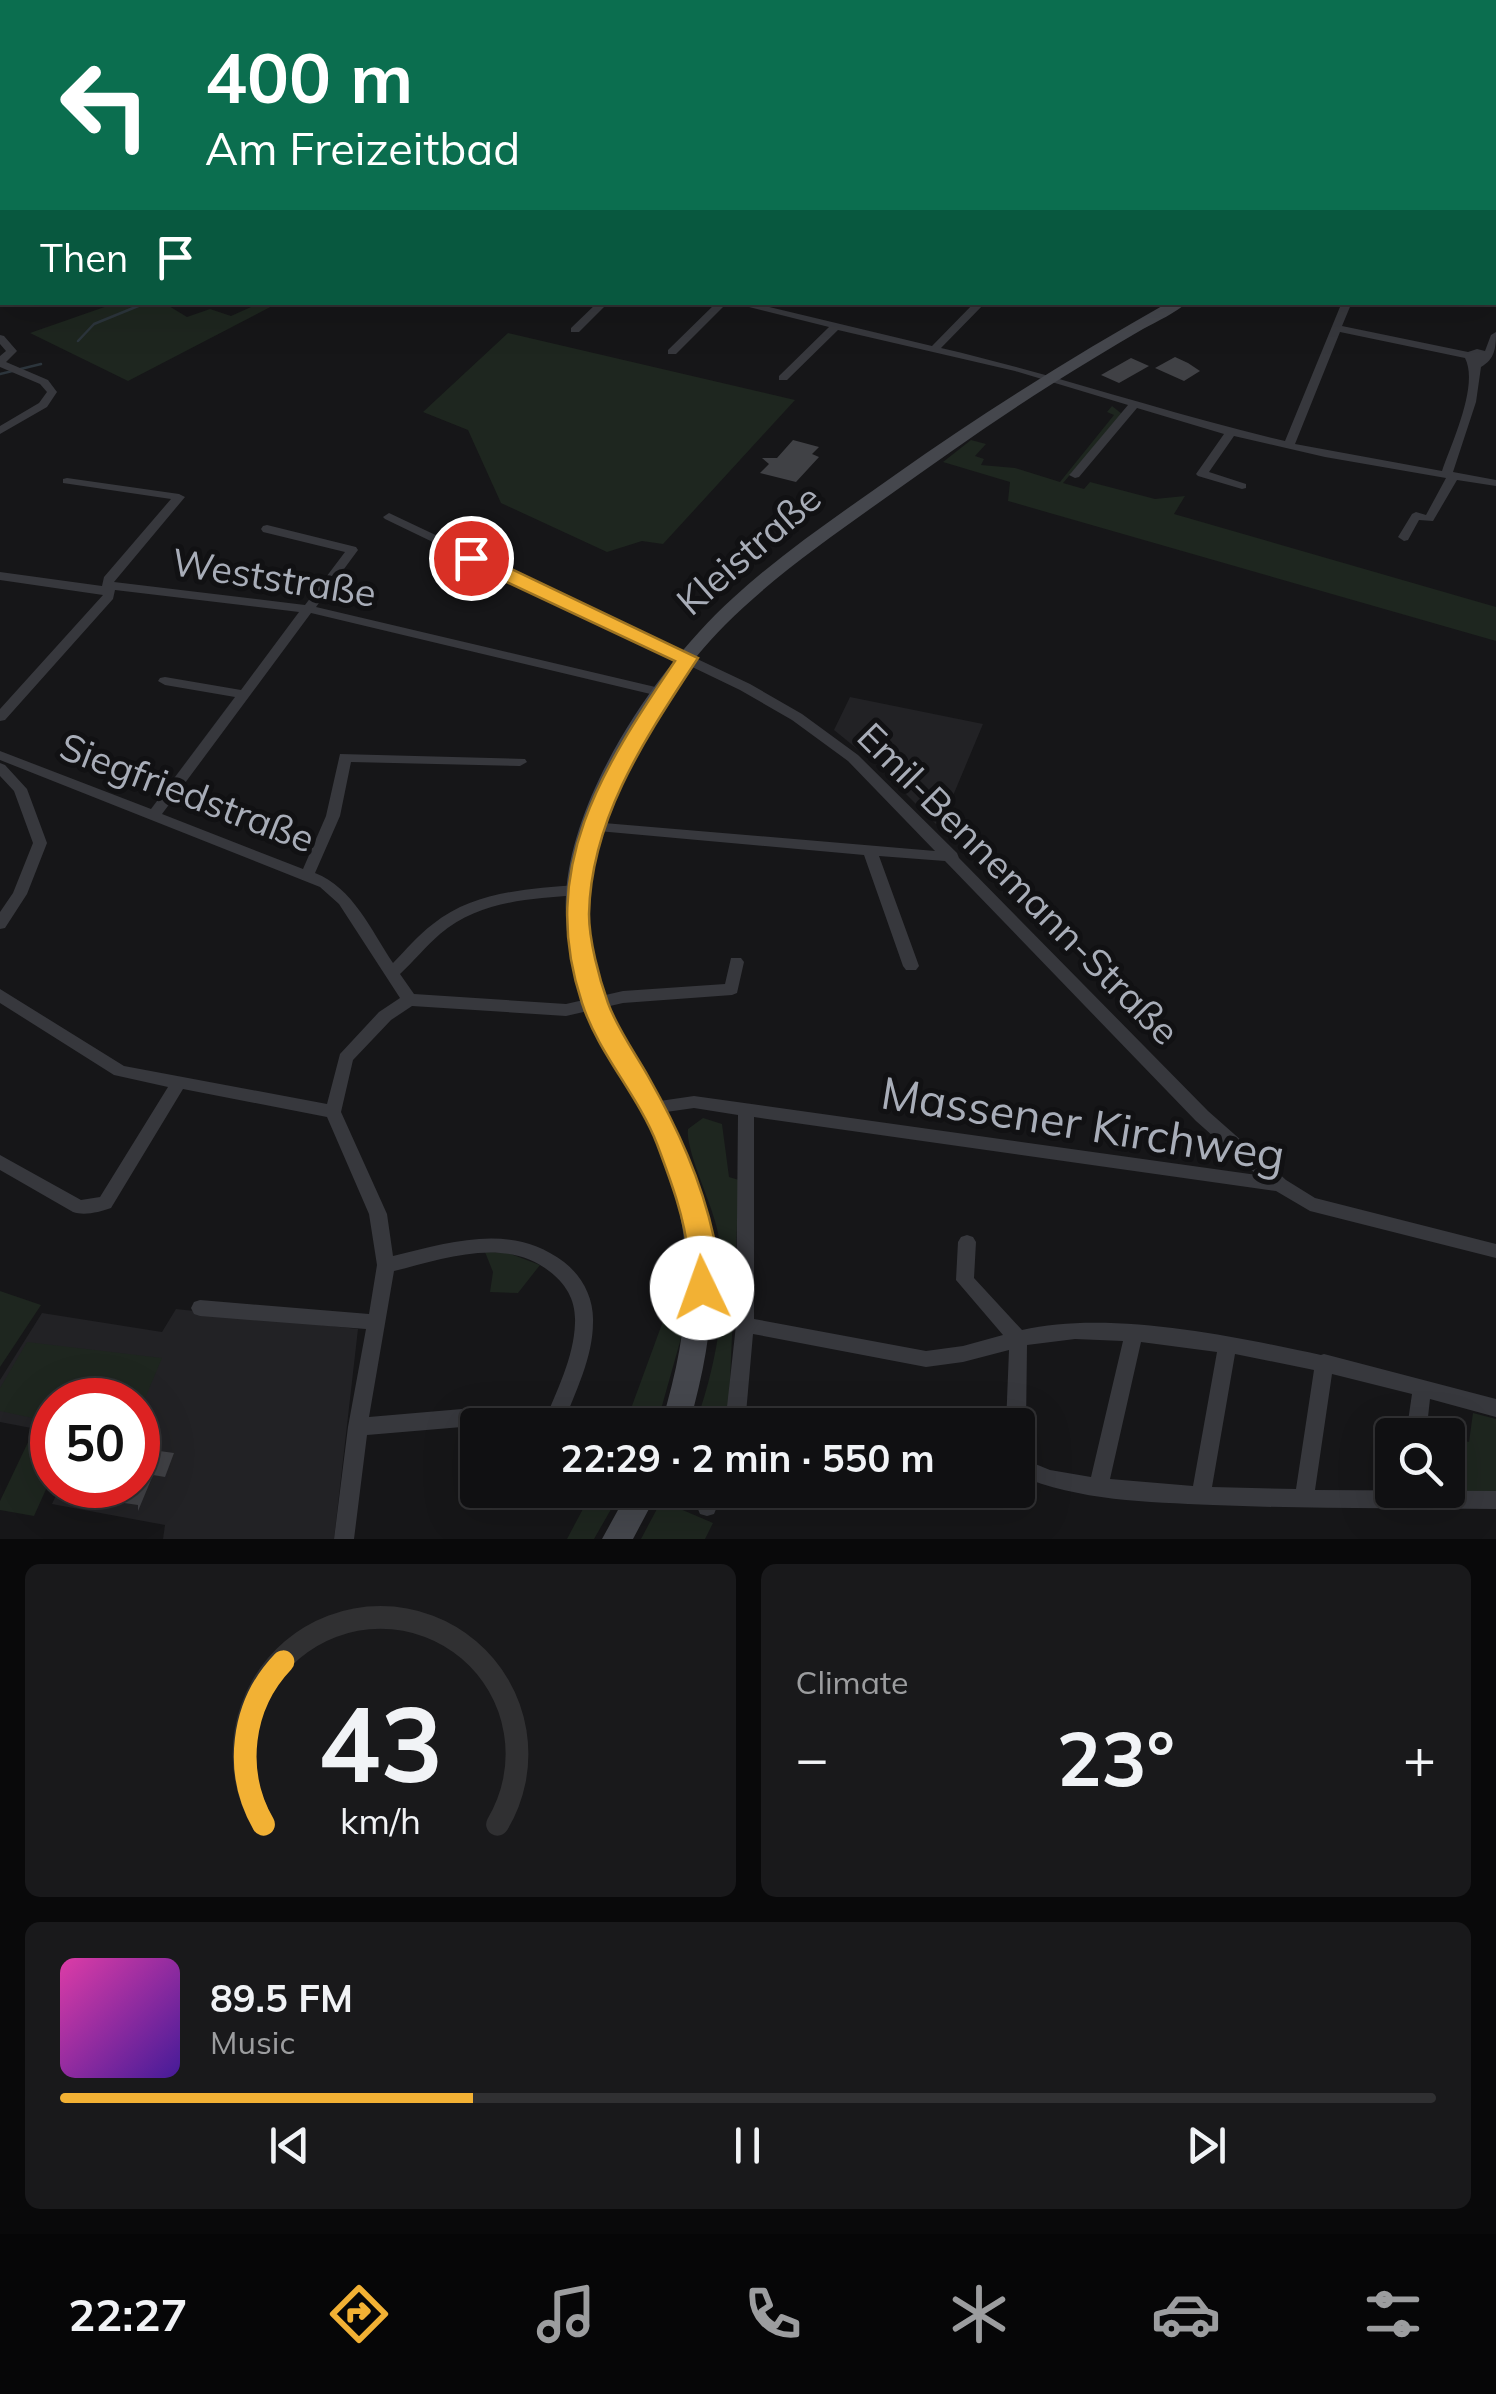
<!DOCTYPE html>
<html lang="en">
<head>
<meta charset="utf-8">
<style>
	:root { --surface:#101012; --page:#19191b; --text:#f1f3f6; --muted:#9c9d9f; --line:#303032; --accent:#f2b134 }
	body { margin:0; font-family:Mulish,sans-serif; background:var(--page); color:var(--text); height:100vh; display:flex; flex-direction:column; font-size:38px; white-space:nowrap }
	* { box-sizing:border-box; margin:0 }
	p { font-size:32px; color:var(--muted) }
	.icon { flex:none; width:55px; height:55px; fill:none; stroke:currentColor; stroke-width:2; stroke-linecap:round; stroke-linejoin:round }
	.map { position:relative; height:1539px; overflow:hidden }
	.panel { display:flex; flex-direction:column; gap:25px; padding:25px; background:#09090a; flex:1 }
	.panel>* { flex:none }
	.banner { position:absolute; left:0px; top:0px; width:1498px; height:305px; box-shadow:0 10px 40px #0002,0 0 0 2px var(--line); background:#0b6e4f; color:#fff; overflow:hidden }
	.tools { position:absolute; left:1375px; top:1418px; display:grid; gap:20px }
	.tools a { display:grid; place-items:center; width:90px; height:90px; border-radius:10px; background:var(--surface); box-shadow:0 10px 40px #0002,0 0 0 2px var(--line); font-size:50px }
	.speed { position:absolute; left:30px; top:1378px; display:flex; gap:20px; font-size:50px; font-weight:700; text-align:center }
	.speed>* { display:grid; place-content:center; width:130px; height:130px; border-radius:50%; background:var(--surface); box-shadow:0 10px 40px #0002,0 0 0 2px var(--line); line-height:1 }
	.speed .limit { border:15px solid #d22; background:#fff; color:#111 }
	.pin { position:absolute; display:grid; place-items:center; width:85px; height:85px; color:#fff; margin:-42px; border:5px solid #fff; border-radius:50%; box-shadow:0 2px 10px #0007 }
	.me { position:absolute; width:110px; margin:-55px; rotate:357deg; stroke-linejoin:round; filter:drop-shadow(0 0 8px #0008) }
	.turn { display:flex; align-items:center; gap:35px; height:210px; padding:0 40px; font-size:45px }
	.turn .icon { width:130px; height:130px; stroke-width:2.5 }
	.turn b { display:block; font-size:70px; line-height:85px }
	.then { display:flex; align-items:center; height:95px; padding:0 40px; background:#0003; gap:20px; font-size:38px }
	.big { font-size:75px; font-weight:700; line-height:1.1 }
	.panel .card { flex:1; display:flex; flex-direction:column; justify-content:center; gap:15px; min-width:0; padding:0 35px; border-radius:15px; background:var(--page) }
	.panel .dial { align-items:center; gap:0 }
	.dial svg { height:260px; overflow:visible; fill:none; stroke:var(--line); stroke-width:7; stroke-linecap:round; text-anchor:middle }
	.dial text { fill:var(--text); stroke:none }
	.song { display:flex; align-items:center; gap:30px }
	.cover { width:120px; height:120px; border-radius:15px; background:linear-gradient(135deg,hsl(320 70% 55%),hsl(260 70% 35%)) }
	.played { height:10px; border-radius:5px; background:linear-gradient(90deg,var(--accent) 30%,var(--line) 30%) }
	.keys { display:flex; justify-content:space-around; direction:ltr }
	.heat { display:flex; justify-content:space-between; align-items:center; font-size:55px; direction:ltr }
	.panel .tiles { flex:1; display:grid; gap:25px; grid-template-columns:1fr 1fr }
	.card:last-child { grid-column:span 2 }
	.trip { position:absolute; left:460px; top:1408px; width:575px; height:100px; border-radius:10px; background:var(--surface); box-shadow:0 10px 40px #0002,0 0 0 2px var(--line); font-weight:700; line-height:100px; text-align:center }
	.tab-bar { display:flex; height:160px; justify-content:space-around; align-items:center; background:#060607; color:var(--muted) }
	.tab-bar .icon { width:70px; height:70px }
	.tab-bar .active { color:var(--accent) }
	.tab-bar b { font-size:45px; color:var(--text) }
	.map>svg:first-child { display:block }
</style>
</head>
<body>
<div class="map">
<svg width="1496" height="1539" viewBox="0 0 1496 1539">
	<rect width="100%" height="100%" fill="#161618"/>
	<path fill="#222225" d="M850 697 983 724 942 822 936 824 877 765 834 730Z
		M176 1309 358 1329 334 1539H163L165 1525 52 1504 61 1485H138V1400H52V1432L0 1422V1380L42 1313 162 1332Z"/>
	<path fill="#1e261f" d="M116 303H164L187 317 210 309 231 316 260 303H278L128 381 30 333Z
		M508 333 795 400 663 544 642 541 607 552 501 503 468 430 423 412Z
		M1112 406 1122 414 1063 483 1084 489 1090 482 1155 499 1185 496 1174 514 1496 607V641L1008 501 1010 482 943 462 971 440 986 444 975 456 984 459 981 465 1015 468 1060 482 1114 415 1107 412Z
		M703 1118 722 1124 729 1177 739 1180 728 1425H695C716 1367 730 1294 718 1233 713 1205 685 1150 688 1129Z
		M485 1252 508 1253 540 1265 518 1293 490 1292 493 1272Z
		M685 1261 683 1331 658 1420 656 1425H625Z
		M0 1291 41 1305 0 1367Z
		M27 1342 162 1358 138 1415V1400H52V1422L0 1411V1388Z
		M1473 1413 1496 1419V1494L1417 1490H1448V1436L1469 1442Z
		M30 1438 52 1442V1476L34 1516 0 1510V1501Z
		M593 1490H622L594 1539H567Z
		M667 1490H686L678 1508 713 1523 705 1539H641Z"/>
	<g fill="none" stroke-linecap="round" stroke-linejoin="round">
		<path stroke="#2c353c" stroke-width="2.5" d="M1191 0 1208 2
			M78 341 94 324 148 302
			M0 374 41 364"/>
	</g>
	<path fill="#404145" d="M1175 357 1188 363 1200 371 1184 381 1155 368Z
		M1131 358 1149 366 1119 383 1101 375Z
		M793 440 819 447 812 454 819 457 796 482 760 473 769 464 762 458H777Z
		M138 1448 174 1453 165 1477 153 1475 138 1511V1505L69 1495 73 1485H138Z"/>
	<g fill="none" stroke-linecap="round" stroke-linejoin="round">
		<path fill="#37383d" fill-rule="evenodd" d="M1147 0H1153L1154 1 1146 2Z
			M1447 0H1459L1455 2H1445Z
			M1495 43H1496V48H1495Z
			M1495 88H1496V92H1495Z
			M1495 175H1496V181H1495Z
			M0 301 15 302 0 307Z
			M598 302H609L579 332H571V328Z
			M717 302H728L676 354H668V350Z
			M729 302H749L932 346 975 302H986L941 348C1057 375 1169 414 1285 441L1342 302H1352L1342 326 1468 352 1477 349 1485 351 1491 335 1496 332C1496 348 1495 359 1481 367L1476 402 1453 472 1496 480V486L1457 480 1433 521 1419 520 1408 540 1404 541 1398 537 1412 514 1416 512 1426 515 1446 478 1325 457 1234 436 1209 472 1246 484V488L1242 489 1198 476 1196 474 1224 434 1137 408 1079 477 1075 478 1069 475 1071 473 1128 405 1015 371 838 330 787 380H779V376L829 327ZM1340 332 1465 358C1479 385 1452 442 1442 471L1295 444Z
			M0 335 4 336 17 351 6 362 48 380 57 392 47 407 0 434V426L39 403 47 392 40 384 0 367V356L6 351 0 344Z
			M67 478 179 494 185 497 114 582 305 605 345 552 263 532 261 529 263 526 267 525 356 547 358 550 316 607 668 690 670 693 668 696 663 697 311 613 162 814 303 869 326 816 340 754 525 759 527 762 520 766 351 762 340 816 315 873C353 888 371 930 393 963 406 950 418 935 433 924 474 891 527 889 577 885L582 886 584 890 582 894 577 895C528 899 479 901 440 934 426 946 414 961 400 974L414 994 566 1004 623 991 725 984 731 958H741L744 962 737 993 732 995 623 1003 566 1016 412 1006 391 1020 353 1060 341 1112 387 1214 393 1256C451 1242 512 1222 564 1262 582 1276 594 1298 593 1322 593 1358 575 1392 563 1425H543C556 1392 574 1358 575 1323 576 1300 566 1284 549 1271 504 1236 443 1259 394 1271L369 1417 462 1409 497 1419 500 1425H478V1431L462 1427 367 1435 354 1539H334L348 1427 366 1329 200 1316 194 1314 191 1308 194 1302 200 1300 369 1314 377 1265 369 1214 327 1117 183 1089 111 1208C100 1212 84 1216 73 1212L0 1170V1155L81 1200 100 1197 168 1087 114 1075 0 1003V989L124 1066 327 1104 340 1054 379 1012 400 998 339 904 320 887 0 760V751L151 809 235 697 165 685 158 681 160 678 165 677 241 690 299 612 115 590 113 599 5 720 0 721V709L103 595 0 580V572L102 586 104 577 171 499 63 483V479Z
			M389 513 750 684 802 714 858 755 957 853 959 858 1208 1111 1286 1180 1315 1198 1496 1244V1258L1310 1211 1276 1191 754 1117V1319L926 1351 963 1346 1003 1335 956 1280 958 1242 961 1237 967 1235 973 1237 976 1242 974 1278 1022 1330C1109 1310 1233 1336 1321 1355L1324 1354 1496 1399V1417L1430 1399 1426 1435H1406L1412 1394 1332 1374 1315 1490 1496 1491V1509C1402 1508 1307 1509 1213 1505 1147 1502 1079 1501 1018 1475V1457L1050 1470 1091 1477 1123 1341 1075 1339 1027 1345 1026 1425 1023 1431 1018 1433V1425H1006L1009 1350 963 1362 926 1367 753 1334 745 1425H725L736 1325 738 1115 694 1108 652 1114 646 1113 644 1108 646 1103 694 1096 1257 1175 1196 1121 945 861 879 856 919 966 916 970H906L903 966 864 855 587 830 585 827 592 822 935 851 848 761 792 720 740 690 385 519 383 517ZM1141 1342 1217 1352 1193 1486 1110 1479ZM1235 1354 1314 1370 1296 1489 1212 1487Z
			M0 763 5 765 27 789 47 843 27 894 5 928 0 929V912L13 893 33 843 14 791 0 776Z
			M704 1490H724L714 1514 707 1516 700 1514 697 1507Z"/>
		<path fill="#45474d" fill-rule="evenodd" d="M1012 0H1024L1025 2H1013Z
			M0 70 2 71V77L0 78Z
			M1495 275H1496V283H1495Z
			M1169 302H1188C1175 313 1158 321 1143 329 1112 347 1082 365 1052 384 995 420 940 459 884 499 829 538 773 577 725 625 660 691 601 789 589 881 582 930 596 984 617 1028 631 1057 652 1083 667 1112 723 1222 722 1308 689 1425H661C694 1315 700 1224 646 1118 625 1078 597 1043 582 999 571 966 564 930 566 895 572 792 658 666 733 598 783 552 840 514 895 475 983 413 1075 355 1169 302Z
			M629 1490H659L633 1539H602Z"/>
		<path stroke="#4a4c52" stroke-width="2.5" stroke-dasharray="8 6" stroke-linecap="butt" d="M598 2 717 0
			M702 2 792 0"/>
	</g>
	<path fill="#f2b134" stroke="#9d7322" stroke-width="2.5" d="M464 553H478L698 658C647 736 591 817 589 914 589 940 599 978 608 1003 617 1028 635 1053 648 1076 678 1129 701 1179 714 1238 717 1256 721 1280 713 1297L702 1301 692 1297C685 1283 689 1268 688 1253 684 1215 670 1179 657 1144 638 1095 598 1053 582 1003 537 868 602 769 675 661L464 562Z"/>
	<g text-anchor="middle" stroke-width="10" stroke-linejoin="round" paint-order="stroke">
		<g font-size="38" fill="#a8adb8" stroke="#111113">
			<text transform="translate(749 550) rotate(-41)" y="13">Kleistraße</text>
			<text transform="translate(274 578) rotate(9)" y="13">Weststraße</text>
			<text transform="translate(187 793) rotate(21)" y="13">Siegfriedstraße</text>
			<text transform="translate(1018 884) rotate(45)" y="13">Emil-Bennemann-Straße</text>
		</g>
		<g font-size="45" fill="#a8adb8" stroke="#111113">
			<text transform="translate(1083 1124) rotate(9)" y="16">Massener Kirchweg</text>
		</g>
	</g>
</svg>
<div class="tools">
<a><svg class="icon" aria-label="search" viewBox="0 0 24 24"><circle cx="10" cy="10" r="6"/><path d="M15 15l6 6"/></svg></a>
</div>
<div class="speed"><div class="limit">50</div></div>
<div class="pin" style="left:471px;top:558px;background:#d93025"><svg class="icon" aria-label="arrive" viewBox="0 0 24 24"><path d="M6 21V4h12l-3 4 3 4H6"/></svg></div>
<svg class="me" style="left:702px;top:1288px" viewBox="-20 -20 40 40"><circle r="19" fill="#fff"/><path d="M0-13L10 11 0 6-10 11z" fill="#f2b134"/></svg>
<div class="trip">22:29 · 2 min · 550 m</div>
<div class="banner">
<div class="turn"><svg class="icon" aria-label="left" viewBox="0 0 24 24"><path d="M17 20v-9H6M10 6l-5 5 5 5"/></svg><div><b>400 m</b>Am Freizeitbad</div></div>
<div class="then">Then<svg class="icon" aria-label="arrive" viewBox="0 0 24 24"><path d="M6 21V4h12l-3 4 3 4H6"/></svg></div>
</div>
</div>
<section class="panel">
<div class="tiles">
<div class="card dial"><svg viewBox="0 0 100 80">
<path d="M14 69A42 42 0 1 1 86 69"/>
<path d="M14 69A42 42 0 0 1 20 19" stroke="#f2b134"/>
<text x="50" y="56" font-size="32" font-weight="700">43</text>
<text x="50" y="72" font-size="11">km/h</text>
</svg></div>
<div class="card"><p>Climate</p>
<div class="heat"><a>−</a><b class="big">23°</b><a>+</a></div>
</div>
<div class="card">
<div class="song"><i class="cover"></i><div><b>89.5 FM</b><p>Music</p></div></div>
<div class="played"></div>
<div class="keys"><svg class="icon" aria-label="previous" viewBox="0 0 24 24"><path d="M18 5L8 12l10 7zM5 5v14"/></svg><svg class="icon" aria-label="pause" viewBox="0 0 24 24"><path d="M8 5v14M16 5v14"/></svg><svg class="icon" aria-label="next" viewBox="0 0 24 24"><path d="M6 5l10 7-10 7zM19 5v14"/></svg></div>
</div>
</div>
</section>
<nav class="tab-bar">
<b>22:27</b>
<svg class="icon active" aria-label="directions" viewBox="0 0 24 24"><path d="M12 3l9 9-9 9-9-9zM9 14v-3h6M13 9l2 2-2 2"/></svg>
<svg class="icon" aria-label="music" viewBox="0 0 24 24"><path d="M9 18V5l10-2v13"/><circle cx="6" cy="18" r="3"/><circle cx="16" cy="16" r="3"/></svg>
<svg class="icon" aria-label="phone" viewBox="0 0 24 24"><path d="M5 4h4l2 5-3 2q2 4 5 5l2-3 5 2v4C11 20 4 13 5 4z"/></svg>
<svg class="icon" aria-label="climate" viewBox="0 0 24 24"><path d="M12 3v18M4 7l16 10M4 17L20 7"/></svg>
<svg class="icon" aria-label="car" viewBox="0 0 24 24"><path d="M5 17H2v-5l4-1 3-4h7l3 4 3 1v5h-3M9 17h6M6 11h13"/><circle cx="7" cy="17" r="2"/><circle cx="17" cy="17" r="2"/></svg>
<svg class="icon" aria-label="filters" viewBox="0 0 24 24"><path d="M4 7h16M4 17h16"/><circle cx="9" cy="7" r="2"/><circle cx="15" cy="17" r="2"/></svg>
</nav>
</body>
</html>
